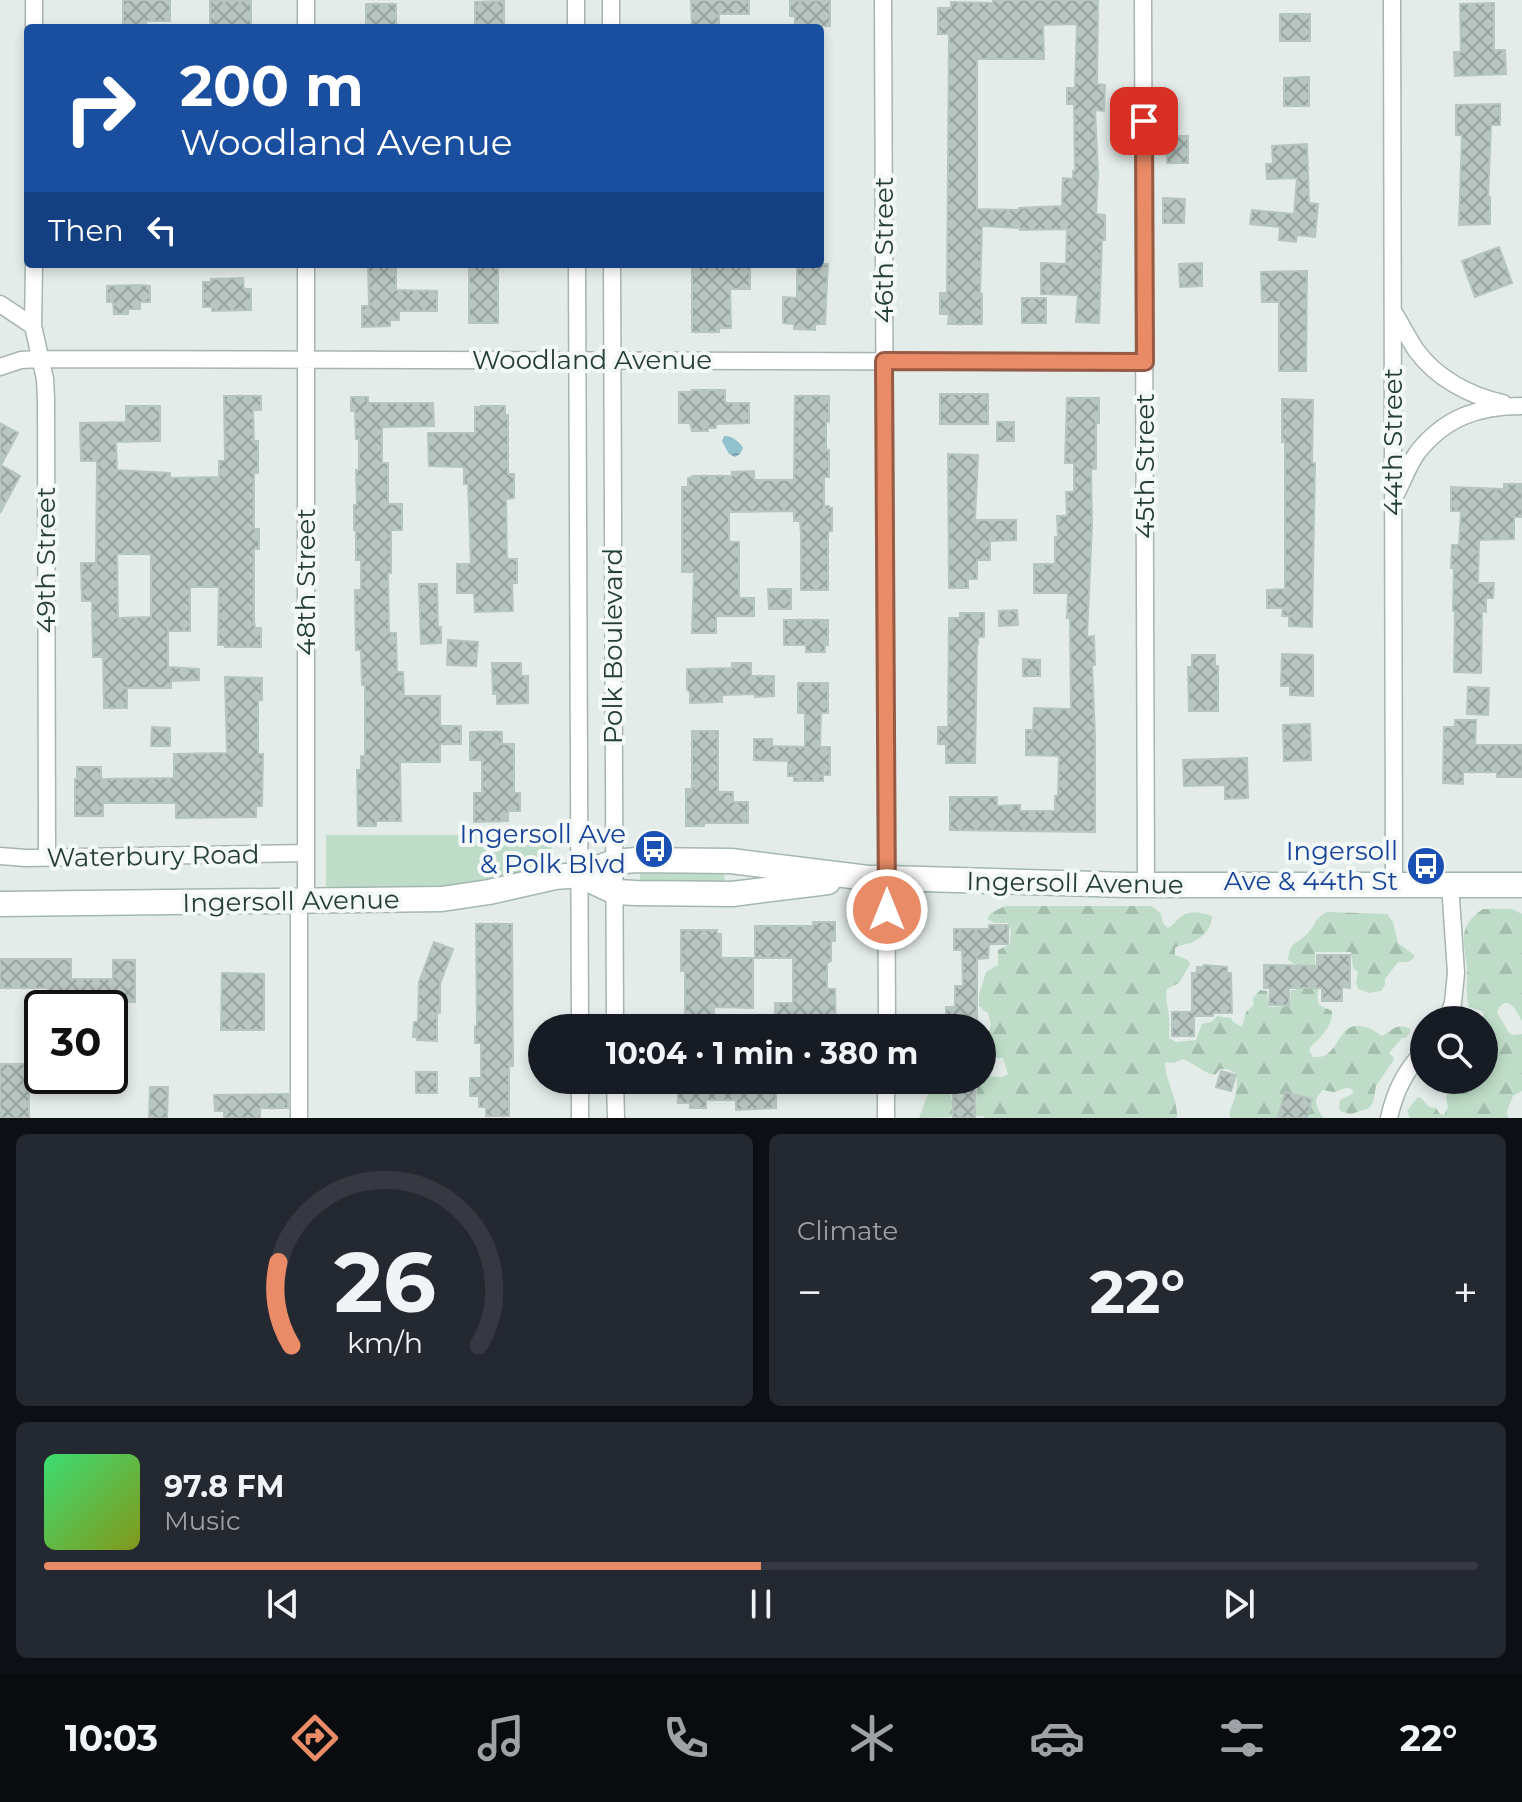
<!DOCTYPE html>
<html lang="en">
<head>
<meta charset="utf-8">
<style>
	:root { --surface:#171b24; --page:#242831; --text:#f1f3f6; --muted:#9ea1a6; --line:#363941; --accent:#e88b66 }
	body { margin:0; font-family:Montserrat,sans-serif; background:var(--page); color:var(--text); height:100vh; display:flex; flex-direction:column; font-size:30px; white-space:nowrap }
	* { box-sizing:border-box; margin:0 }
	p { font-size:26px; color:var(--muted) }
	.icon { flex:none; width:44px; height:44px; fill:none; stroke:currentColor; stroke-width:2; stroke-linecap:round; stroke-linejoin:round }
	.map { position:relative; height:1118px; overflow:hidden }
	.drawer { display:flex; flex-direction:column; gap:16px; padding:16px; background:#0d0f14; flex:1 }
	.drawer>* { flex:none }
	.guide { position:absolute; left:24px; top:24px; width:800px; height:244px; border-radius:8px; box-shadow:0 4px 12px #0003; background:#1a4fa0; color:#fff; overflow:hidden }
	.controls { position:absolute; left:1410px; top:1006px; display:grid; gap:16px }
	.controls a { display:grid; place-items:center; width:88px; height:88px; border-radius:50%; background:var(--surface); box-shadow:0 4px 12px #0003; font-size:40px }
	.speed { position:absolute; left:24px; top:990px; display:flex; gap:16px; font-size:40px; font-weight:700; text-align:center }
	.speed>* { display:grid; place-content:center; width:104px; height:104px; border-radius:50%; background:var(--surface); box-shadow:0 4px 12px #0003; line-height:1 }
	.speed .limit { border:4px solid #111; border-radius:12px; background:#fff; color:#111 }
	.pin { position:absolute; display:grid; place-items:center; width:68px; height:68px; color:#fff; margin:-34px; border-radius:16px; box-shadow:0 4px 12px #0006 }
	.me { position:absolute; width:88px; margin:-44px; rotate:0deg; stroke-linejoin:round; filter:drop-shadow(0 0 6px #0008) }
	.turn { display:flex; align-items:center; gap:28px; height:168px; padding:0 24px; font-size:36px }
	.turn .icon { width:104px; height:104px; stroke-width:2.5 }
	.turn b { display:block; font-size:56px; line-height:68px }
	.then { display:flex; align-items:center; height:76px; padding:0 24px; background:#0003; gap:16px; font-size:30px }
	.big { font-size:60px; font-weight:700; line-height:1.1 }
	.drawer .card { flex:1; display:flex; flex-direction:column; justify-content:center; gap:12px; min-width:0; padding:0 28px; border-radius:12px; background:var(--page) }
	.drawer .dial { align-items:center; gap:0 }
	.dial svg { height:208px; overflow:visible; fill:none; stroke:var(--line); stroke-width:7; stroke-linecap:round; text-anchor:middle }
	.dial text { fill:var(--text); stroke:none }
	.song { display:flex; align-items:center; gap:24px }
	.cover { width:96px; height:96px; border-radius:12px; background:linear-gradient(135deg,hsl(140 70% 55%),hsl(70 70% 35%)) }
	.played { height:8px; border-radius:4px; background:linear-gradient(90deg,var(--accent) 50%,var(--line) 50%) }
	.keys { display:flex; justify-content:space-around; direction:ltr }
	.heat { display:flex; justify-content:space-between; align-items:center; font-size:44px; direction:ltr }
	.drawer .tiles { flex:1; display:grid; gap:16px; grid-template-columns:1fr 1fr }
	.card:last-child { grid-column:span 2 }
	.trip { position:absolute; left:528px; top:1014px; width:468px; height:80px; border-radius:40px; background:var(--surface); box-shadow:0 4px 12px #0003; font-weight:700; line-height:80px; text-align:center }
	.tab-bar { display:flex; height:128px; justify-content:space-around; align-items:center; background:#090b0e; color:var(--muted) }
	.tab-bar .icon { width:56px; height:56px }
	.tab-bar .active { color:var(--accent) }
	.tab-bar b { font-size:36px; color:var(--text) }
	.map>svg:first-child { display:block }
</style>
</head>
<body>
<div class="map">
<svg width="1522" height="1118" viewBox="0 0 1522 1118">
	<defs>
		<pattern id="forest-firs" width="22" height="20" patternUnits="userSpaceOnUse" patternTransform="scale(2)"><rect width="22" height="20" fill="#bedcc7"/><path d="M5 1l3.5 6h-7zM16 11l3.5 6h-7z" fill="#a3beac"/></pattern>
		<pattern id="water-ripples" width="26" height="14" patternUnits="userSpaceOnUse" patternTransform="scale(2)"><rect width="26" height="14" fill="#90c1cd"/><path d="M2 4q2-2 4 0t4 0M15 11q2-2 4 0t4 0" fill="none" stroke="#759ea7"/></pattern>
		<pattern id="building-cross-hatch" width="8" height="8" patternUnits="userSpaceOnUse" patternTransform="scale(2)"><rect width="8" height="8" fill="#b9c7c2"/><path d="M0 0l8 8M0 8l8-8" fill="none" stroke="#96a39e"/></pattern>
	</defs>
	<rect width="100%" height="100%" fill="#e4ece9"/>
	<path fill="url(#forest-firs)" d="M1005 906H1152L1161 914 1163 923 1168 928C1172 926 1175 922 1178 919 1187 910 1201 912 1212 916 1212 929 1200 941 1187 944 1182 945 1178 945 1175 948V955L1188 960 1190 964 1179 983 1167 989C1165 999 1168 1006 1169 1017 1170 1024 1169 1031 1169 1038L1176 1042 1196 1040 1202 1024 1213 1021 1217 1016 1231 1018 1232 1021 1242 1027 1246 1012 1254 1005 1253 998 1260 990 1267 991 1268 1007 1290 1006 1291 990H1296V965L1288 960C1290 940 1297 945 1308 933 1317 924 1312 920 1327 912L1387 914 1393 922 1398 943 1414 955V958L1408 962H1398L1385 979V985L1381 991 1369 993 1358 989 1356 982 1358 972 1353 968 1351 952H1315V970L1320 983C1318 990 1316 998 1319 1005L1332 1011C1333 1027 1320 1037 1310 1048L1309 1051 1313 1057C1318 1057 1322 1057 1326 1055 1340 1047 1341 1020 1365 1027 1371 1028 1377 1033 1382 1036 1393 1030 1397 1022 1410 1029V1033L1405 1038H1402L1389 1053 1394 1058 1393 1061 1376 1086 1373 1103 1369 1108 1351 1114 1342 1112 1339 1109 1340 1100 1354 1093C1347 1082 1343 1092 1333 1092 1332 1092 1324 1090 1323 1090 1312 1101 1316 1105 1323 1118H1230C1229 1110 1232 1107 1234 1100 1237 1092 1237 1082 1237 1074L1227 1069H1220L1215 1075C1201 1072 1196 1064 1183 1059L1174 1063 1165 1062C1165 1081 1178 1098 1177 1118H984V1116L919 1118 933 1080H947V1082L951 1084V1099L974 1110 976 1108 977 1080H982V1076L1001 1077 1008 1074 1003 1058H982V1033L989 1031 991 1025 988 1013 983 1010 979 1005V995L986 972 998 965V950L1010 944 1011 931 1008 923H995L987 919 991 913Z
		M1483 909H1512L1522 914V1022C1517 1011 1507 991 1497 1012L1509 1033 1512 1035 1522 1034V1091L1513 1096 1507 1111 1508 1118H1410L1407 1111 1417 1098 1420 1097 1429 1107 1436 1108 1440 1114 1444 1115 1448 1107 1446 1098 1451 1080H1484V1020H1479L1484 1014 1482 1011 1469 1007C1465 993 1468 982 1467 968 1464 941 1457 926 1483 909Z"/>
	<path fill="#bedcc7" d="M326 835H552L551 864 546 867 457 889H326Z
		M640 871 721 872 724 874 725 883 640 885Z"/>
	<path fill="url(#water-ripples)" d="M724 436C731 435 740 442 743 448L740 454 735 457 729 454 722 441Z"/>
	<path fill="url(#building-cross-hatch)" stroke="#b7c5c0" stroke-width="2" fill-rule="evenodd" d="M123 0H170V21H146V28H123Z
		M691 0H749V14H719V25H713V28H698V25L692 26Z
		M830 0V26H795V16H790V1Z
		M993 0H1098L1097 84 1105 85 1104 111 1095 110 1098 172 1096 214 1105 215V240H1102L1099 323 1076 322 1078 295 1041 294V263L1066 264 1067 229 1020 230V228L982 226 980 294H982V324H948L949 314H940V293H947L949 34H938V8H951V2L993 3ZM1077 24 1075 88H1067V104H1074L1075 171H1073V179L1063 178 1062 206 1019 208V210L977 209V59H1044L1043 25Z
		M210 1H251V28H210Z
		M504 1V27L475 28V2Z
		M1494 3V50H1505L1506 74 1455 76 1454 52H1461L1460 4Z
		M366 4H396V28H369V24H366Z
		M1280 14H1310V41H1280Z
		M1309 77V106H1284V78Z
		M1500 104V125H1491L1488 197H1490V224L1459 225 1462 135H1456V105Z
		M1167 136H1188V163H1167Z
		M1307 144 1309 203 1318 204 1315 237 1297 235 1296 242 1279 240 1280 227 1250 224 1252 210 1294 214 1297 178 1267 179 1266 164H1273L1272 146Z
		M1163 198 1185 199 1184 223H1163Z
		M1499 247 1512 283 1475 297 1462 261Z
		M1202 263V286L1180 287 1179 264Z
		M368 264H396V290L437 291V311H399V320H390V326L362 327V306H369Z
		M469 264H498V323H469Z
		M692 264H750V289H730L731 328H719V332H692Z
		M797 264H828L825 324H815V330L794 329V324L783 323V297L797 298Z
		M1307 271 1306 371H1279V302H1262L1261 272Z
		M243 278 244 289H251V310L212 311V307H203V282H211V279Z
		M140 285 150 286V302H140V309H128V314H114L113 302H107V286Z
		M1022 298H1046V323H1022Z
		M692 390H725V403H749V423L716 424V428H708V431H692L690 423H679V392H692Z
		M940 394H988V424H940Z
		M224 396H261V410H253L254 441H258V473H254V529H259V549H254V621L255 628H261V647H225V645H218L219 587H190V631H168V667L199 669V680L171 681V688H127V708H104L103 657H93L92 601H82L81 563H96L97 461H81L80 423 126 422V406H160V441L116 442 117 470 170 473V478L219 477V461H225ZM117 554H151V617L118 618Z
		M795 396H829V422H826V450H829V477H824V506H829V508H832V531H829L828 534V590H801V534L800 521H794V511L729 512V542H739V598H754V616H716V633H692L694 572H682V487H688V478H692V476H732V472L754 471V480H794Z
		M351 397H368V403H433L434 426 382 427V463H388V504H402V530H391V573H388L389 633H396L397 672H403L404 696H440V726H461V744H440V762H400L401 821H376V826H358L357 770H361V756H365V685H362L361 650H356L355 590H361V560H356V530H354V505H357L356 470H359V439H356L355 411H351Z
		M1067 398H1099V423H1096V469H1091L1092 525 1087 637 1094 636 1095 665H1092L1095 735V832L950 830V797H997V806L1020 805V811H1055V796H1058L1059 756 1026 755V730H1033L1034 708 1071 709 1070 618H1067L1068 593H1034V564H1055V537H1058L1057 516H1067L1066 492H1074V463H1065Z
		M1282 399 1313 400 1312 463H1315L1312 627 1289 626V616H1282L1283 608H1267V590L1285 589V442H1282Z
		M481 406H505V415H508V474H514V498L506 499 507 559H517V583H512L513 611 475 612 474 593H457V564H471L468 484H464V467L429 466 428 433H475V407H481Z
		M997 422H1014V441H997Z
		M0 423 18 433 1 465 20 476 0 513Z
		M948 454 978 455 975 520H1016V540L990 541V560H977V579H968V588H949Z
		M1504 484H1522V517H1514V539L1479 540 1478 583H1494L1493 598H1486V612L1482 611 1481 673 1454 672 1455 611H1453L1454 568H1451L1452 545H1459L1461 511H1451V487L1504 489Z
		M419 584H437L438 627H441V643L421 644Z
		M768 589H791V609H769Z
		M1017 610 1018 625 999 626V611Z
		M960 613H984V637H978V644H977L975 763H946V744H938V727H948L949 618H960Z
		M784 620H828V645H825V652H806V645H784Z
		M448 640 478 642 476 666 447 665Z
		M1282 654 1313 655V696L1290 695V686H1281Z
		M1192 655H1215V666H1218V711H1189L1188 667H1192Z
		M1023 659 1040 660V676H1023Z
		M492 663H521V676H528V703L497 704V694H493Z
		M732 663H751V676H774V696L755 697V694L722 695V702L690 703V692L687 690V669L732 668Z
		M225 677 262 678V700H258V754H263L262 806H256V817L176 818V803H103V816H75V779H77V767H101V779L174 778V754L227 753Z
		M798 683H828V713H821L820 747H830V775H823V781H794V776H788V761L754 760V739H772V746L805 747V713H798Z
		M1468 687 1489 688 1488 715 1467 714Z
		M1455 720H1476L1475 745H1522V777H1497V772H1463V784L1443 783 1444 727H1455Z
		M1310 724 1311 760 1284 761 1283 725Z
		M152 727 170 728V746H151Z
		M692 731H718V792H733V802H748V823H704V826H686V789H692Z
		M470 732H502V744H514V793H520V811H508V821L474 822V793H482V760H470Z
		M1247 758 1248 798 1225 799V785L1184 786 1183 760Z
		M813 922H835V941H831V961L827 963V989H835L836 1028H775V1003H793V958H755V926H813Z
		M476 924H512L513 1066H509V1116H486V1107H479V1096H470V1078H481V1043H475V1026H477Z
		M989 925H1008V944H989L988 958 977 959V1028H946V1007H955V986H963L962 950H954V929H989Z
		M681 930H717V934H721V958H753V1008L714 1007V1023H705V1028H687V1023H685V971H681Z
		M434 942 453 949 440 984V1013H437V1041L417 1040V1037H413L414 1022H417L418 1020 419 982Z
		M1317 955H1350V988L1342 987V1001H1322V988H1289V1005H1269L1270 988H1264V965L1317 966Z
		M0 959H71V979H113V960H135V1002H48V988H0Z
		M1204 965 1227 967V973H1231L1232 1013H1213V1016H1194V1036H1172V1012H1192V973H1197V967H1204Z
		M222 973 264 974V1030H221Z
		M0 1064H29V1118H0Z
		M1221 1071 1236 1075 1231 1091 1216 1087Z
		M416 1072H437V1093H416Z
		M678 1080H731L734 1082V1100H706V1108H690V1103H678Z
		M953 1080H975V1118H953Z
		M150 1087H168L167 1118H149Z
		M736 1088H776V1108L736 1110Z
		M1285 1092 1312 1099 1307 1118H1278Z
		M288 1094V1108H260V1118H224V1111H215L214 1095Z"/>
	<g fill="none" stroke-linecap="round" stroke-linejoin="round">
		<g stroke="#a7b4b0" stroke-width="19">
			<path id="street" d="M306 0V28
				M576 0V28
				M611 0V28
				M883 0 887 1028
				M1143 0 1146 885
				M1392 0 1394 884
				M34 28V0
				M34 264 33 326 45 379 46 399 47 857
				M306 264V901
				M577 264 580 1028
				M612 264 615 1028
				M0 304 33 326
				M1393 311C1401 324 1408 338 1416 350 1436 378 1470 396 1503 403
				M0 367 21 360 40 359 1145 362
				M1394 498C1402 483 1408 466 1417 453 1445 417 1479 406 1522 406
				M0 856 26 858 306 853
				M299 901V1118
				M1447 1020 1453 1003 1456 973 1450 884
				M580 1080V1118
				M615 1080 616 1118
				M886 1118V1080
				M1389 1118C1395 1091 1405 1071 1424 1051"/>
		</g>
		<g stroke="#a3b7b1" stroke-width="27">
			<path id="secondary" d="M579 875 615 892 636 893 732 894 828 882
				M0 904 442 899 489 892 555 877 579 875 614 862 636 860 731 861 868 878H887L1128 885H1522"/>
		</g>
		<use href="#street" stroke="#fff" stroke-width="16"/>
		<use href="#secondary" stroke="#fff" stroke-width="24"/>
	</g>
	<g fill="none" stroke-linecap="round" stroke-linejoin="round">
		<g stroke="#975a42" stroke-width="20">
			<path id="route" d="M887 910 884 361 1145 362 1144 121"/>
		</g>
		<use href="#route" stroke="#e88b66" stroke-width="14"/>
	</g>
	<defs>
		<g id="bus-disc" transform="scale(2)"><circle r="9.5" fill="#1a4fb4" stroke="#f4f9f7"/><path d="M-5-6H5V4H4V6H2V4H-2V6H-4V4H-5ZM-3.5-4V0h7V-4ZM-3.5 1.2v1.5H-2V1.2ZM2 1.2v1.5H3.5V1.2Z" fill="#fff"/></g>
	</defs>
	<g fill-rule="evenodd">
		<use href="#bus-disc" x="654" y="849"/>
		<use href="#bus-disc" x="1426" y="866"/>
	</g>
	<g text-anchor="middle" stroke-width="8" stroke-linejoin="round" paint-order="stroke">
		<g font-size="26" fill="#243d37" stroke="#f4f9f7">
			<text transform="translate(884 250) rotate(-90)" y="9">46th Street</text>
			<text x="592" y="369">Woodland Avenue</text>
			<text transform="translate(1393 442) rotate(-90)" y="9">44th Street</text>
			<text transform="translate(1145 466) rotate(-90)" y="9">45th Street</text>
			<text transform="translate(46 560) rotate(-90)" y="9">49th Street</text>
			<text transform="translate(306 582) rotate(-90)" y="9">48th Street</text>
			<text transform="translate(613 646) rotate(-90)" y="9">Polk Boulevard</text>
			<text transform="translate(153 856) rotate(-1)" y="9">Waterbury Road</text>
			<text transform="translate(1075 883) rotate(1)" y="9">Ingersoll Avenue</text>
			<text transform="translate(291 901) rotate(-1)" y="9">Ingersoll Avenue</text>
		</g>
		<g font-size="26" fill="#164399" stroke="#f4f9f7" text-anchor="end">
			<text x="626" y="843">Ingersoll Ave<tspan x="626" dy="30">&amp; Polk Blvd</tspan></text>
			<text x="1398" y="860">Ingersoll<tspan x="1398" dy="30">Ave &amp; 44th St</tspan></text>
		</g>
	</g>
</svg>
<div class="controls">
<a><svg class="icon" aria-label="search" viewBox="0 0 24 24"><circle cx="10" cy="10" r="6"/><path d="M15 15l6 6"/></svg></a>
</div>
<div class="speed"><div class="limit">30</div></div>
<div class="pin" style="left:1144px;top:121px;background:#d93025"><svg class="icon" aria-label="arrive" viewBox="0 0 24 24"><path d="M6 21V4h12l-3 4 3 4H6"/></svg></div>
<svg class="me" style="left:887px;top:910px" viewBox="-20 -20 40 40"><circle r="17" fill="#e88b66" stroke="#fff" stroke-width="3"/><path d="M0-11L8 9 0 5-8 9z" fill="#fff"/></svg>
<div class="trip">10:04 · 1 min · 380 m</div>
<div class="guide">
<div class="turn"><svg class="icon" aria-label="right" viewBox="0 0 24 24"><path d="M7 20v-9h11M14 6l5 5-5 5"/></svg><div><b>200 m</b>Woodland Avenue</div></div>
<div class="then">Then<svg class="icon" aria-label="left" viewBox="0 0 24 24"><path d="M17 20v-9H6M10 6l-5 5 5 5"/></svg></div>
</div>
</div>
<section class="drawer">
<div class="tiles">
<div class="card dial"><svg viewBox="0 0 100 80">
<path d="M14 69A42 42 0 1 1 86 69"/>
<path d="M14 69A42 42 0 0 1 9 37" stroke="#e88b66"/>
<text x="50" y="56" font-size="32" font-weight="700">26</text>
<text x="50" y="72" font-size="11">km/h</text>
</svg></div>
<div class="card"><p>Climate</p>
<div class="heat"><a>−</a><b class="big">22°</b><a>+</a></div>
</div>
<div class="card">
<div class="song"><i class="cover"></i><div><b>97.8 FM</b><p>Music</p></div></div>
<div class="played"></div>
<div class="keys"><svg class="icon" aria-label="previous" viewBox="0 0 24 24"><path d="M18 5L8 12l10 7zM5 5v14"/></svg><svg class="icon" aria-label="pause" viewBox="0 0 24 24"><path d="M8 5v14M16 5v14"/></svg><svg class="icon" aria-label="next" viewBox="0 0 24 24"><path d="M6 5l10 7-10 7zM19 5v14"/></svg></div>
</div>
</div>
</section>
<nav class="tab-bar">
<b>10:03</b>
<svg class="icon active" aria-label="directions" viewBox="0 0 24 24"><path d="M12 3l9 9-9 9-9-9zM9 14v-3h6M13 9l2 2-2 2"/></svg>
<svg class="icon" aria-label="music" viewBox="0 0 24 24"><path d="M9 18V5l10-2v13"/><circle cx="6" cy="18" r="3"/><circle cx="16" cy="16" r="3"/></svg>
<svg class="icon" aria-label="phone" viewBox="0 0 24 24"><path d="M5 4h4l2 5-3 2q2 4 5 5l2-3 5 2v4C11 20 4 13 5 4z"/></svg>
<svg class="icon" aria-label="climate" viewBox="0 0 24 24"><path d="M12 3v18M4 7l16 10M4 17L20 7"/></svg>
<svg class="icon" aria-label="car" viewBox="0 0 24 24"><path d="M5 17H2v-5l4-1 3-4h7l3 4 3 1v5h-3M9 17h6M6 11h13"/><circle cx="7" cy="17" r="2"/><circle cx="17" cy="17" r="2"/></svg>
<svg class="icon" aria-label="filters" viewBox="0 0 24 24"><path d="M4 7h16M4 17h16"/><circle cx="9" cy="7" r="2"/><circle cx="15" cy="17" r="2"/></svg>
<b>22°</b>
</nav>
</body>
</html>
